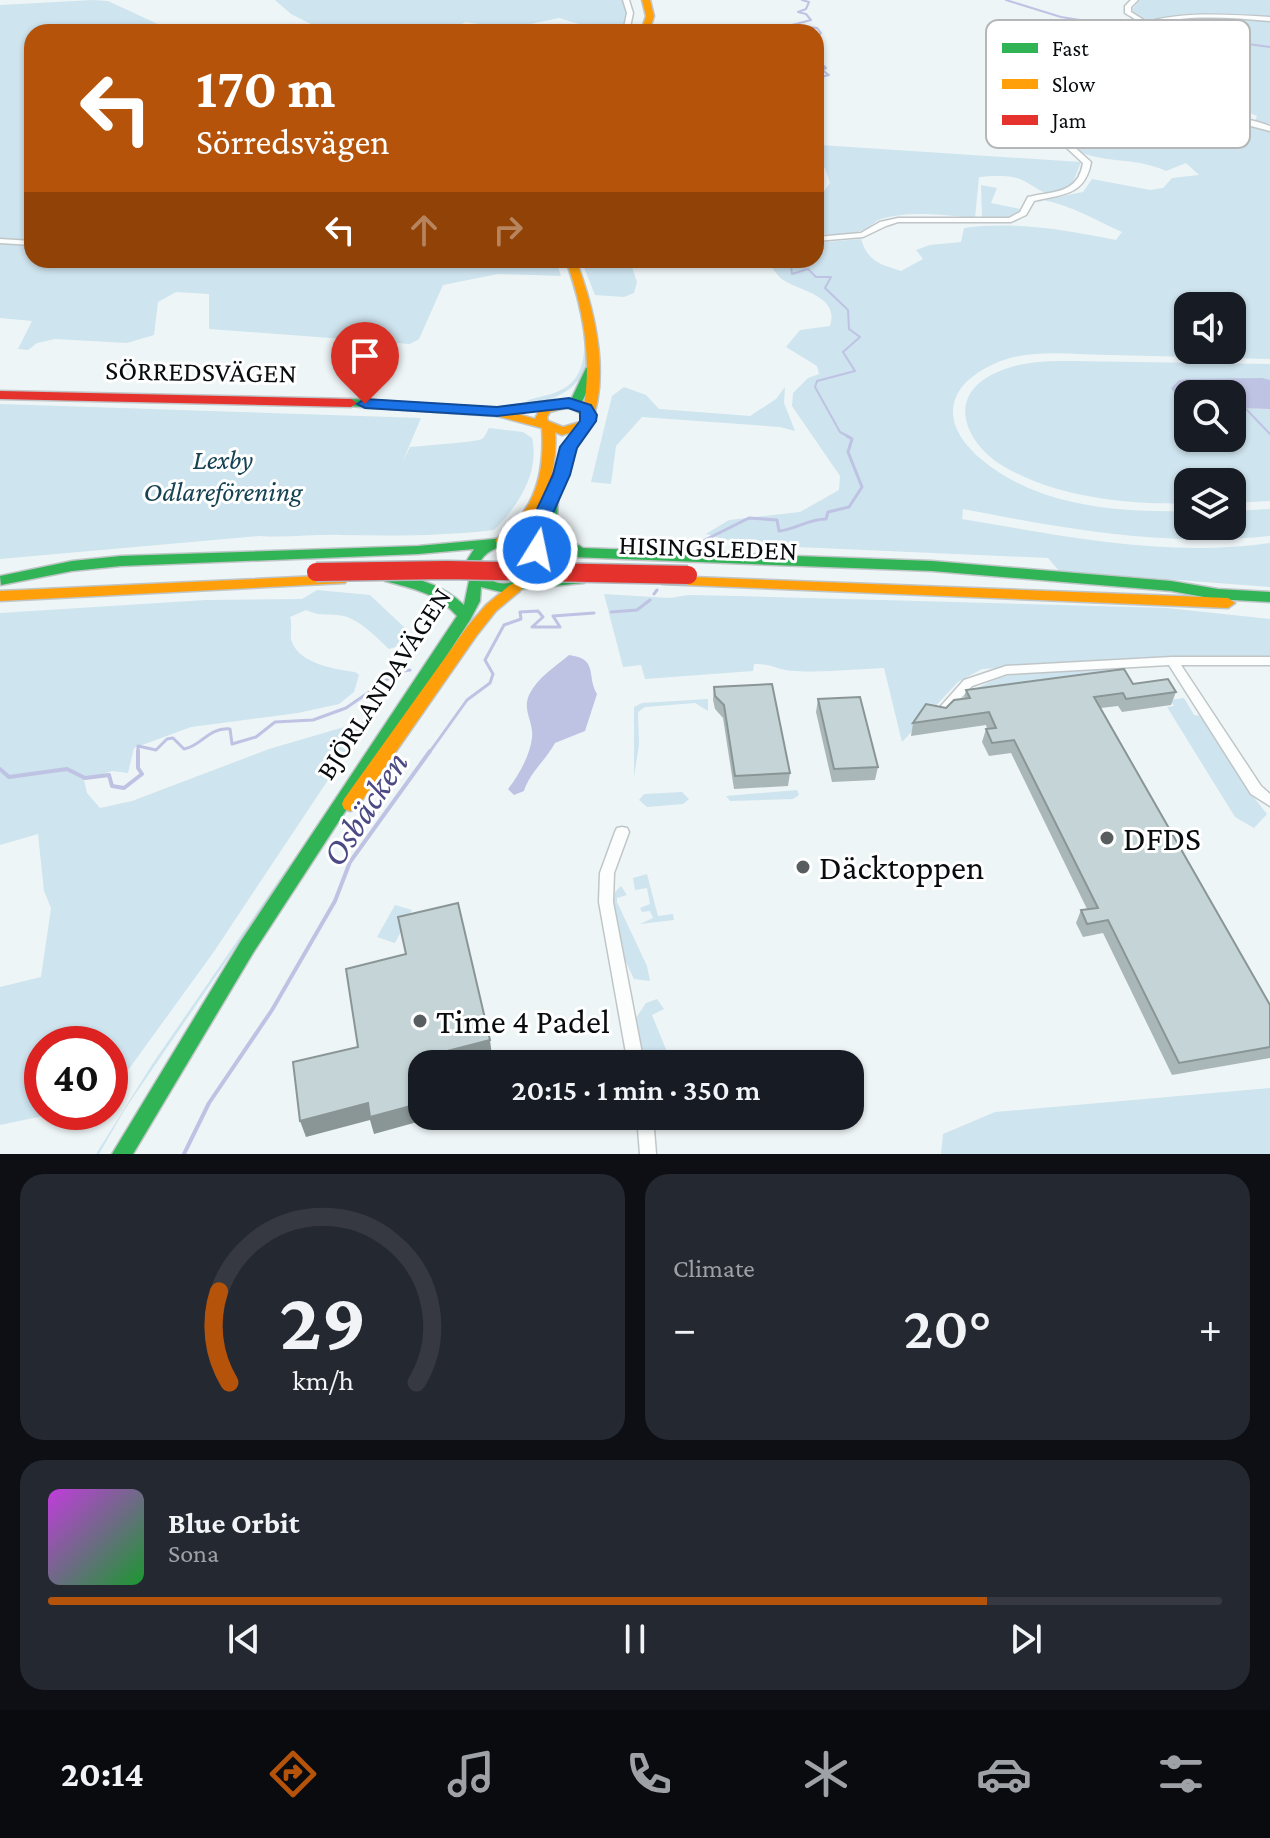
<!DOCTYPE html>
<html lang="en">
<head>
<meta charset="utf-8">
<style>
	:root { --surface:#171b24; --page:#242831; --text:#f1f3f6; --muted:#9ea1a6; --line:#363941; --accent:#b45309 }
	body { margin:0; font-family:"Crimson Pro",serif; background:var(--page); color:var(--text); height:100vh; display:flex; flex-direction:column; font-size:30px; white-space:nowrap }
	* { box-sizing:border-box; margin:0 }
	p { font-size:26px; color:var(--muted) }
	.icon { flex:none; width:44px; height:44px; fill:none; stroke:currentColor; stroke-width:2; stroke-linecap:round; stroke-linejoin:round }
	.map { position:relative; height:1154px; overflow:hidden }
	.side { display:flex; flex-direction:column; gap:20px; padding:20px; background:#0d0f14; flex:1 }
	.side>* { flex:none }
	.banner { position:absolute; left:24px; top:24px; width:800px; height:244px; border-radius:24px; box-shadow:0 2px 6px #0004; background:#b45309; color:#fff; overflow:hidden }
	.fabs { position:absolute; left:1174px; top:292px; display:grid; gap:16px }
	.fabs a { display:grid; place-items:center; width:72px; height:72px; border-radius:16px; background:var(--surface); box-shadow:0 2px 6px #0004; font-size:40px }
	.speed { position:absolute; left:24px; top:1026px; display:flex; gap:16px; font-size:40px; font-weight:700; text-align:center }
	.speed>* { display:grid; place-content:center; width:104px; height:104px; border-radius:50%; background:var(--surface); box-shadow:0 2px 6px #0004; line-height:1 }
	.speed .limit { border:12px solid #d22; background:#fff; color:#111 }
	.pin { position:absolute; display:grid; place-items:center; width:68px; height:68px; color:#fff; margin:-82px -34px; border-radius:50% 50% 50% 0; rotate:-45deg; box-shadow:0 0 8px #0007 }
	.pin .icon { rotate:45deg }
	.me { position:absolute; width:88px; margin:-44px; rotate:10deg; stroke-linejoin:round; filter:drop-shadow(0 0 6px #0008) }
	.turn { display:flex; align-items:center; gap:28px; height:168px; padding:0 40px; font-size:36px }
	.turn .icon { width:104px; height:104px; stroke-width:2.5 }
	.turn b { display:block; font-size:56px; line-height:68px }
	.lanes { display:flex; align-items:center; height:76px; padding:0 40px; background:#0003; justify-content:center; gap:40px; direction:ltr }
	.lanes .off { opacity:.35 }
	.big { font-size:60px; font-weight:600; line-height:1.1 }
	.side .card { flex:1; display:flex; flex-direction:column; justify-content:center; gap:12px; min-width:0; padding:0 28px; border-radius:24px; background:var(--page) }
	.side .dial { align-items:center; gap:0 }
	.dial svg { height:208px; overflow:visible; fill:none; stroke:var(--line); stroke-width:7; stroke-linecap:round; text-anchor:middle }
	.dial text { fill:var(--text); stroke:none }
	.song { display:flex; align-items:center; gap:24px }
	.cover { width:96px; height:96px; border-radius:12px; background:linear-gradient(135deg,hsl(290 70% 55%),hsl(130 70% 35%)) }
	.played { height:8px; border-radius:4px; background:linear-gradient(90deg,var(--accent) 80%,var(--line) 80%) }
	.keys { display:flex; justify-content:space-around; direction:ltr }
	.heat { display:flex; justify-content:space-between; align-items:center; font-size:44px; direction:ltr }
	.side .tiles { flex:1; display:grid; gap:20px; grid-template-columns:1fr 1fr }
	.card:last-child { grid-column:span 2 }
	.trip { position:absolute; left:408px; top:1050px; width:456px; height:80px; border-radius:24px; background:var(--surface); box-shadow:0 2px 6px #0004; font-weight:600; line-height:80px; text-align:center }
	.tab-bar { display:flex; height:128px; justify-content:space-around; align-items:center; background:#090b0e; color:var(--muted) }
	.tab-bar .icon { width:56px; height:56px }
	.tab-bar .selected { color:var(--accent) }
	.tab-bar b { font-size:36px; color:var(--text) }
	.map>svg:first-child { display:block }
</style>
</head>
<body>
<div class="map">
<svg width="1270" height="1154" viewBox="0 0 1270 1154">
	<rect width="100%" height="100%" fill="#eef5f7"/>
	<path fill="#cee4ee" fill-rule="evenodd" d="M93 0 108 1 175 32H32V260H556L561 276 498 274 443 285 419 339 410 344 209 329V294L176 292 158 302 154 335 127 343 55 339 37 343 28 350 18 349 32 321 0 318V5Z
		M275 0H624L627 13 623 32H586L596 29 559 18 521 26H489L466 22 455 27 420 32 387 29 336 32 325 31 291 14Z
		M1140 0H1270V124L1255 121 1257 116 1202 92 1165 85 1161 45 1146 36 1153 30 1133 12V8Z
		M1081 95 1104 96 1146 110 1270 127V359C1217 358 1165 356 1112 355 1076 355 1032 348 998 362 976 372 952 387 953 414 954 432 968 448 981 459 1036 506 1118 513 1188 511V526H1232V511L1270 509V536C1165 547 1066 529 963 509L962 519C1063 536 1167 558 1270 543V587L1059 571 1048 558 773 546 735 542 706 534 729 520 800 512 839 490 840 476 792 406 793 393 808 378 819 374 817 366 786 347 800 330 830 326C840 296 800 291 783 280 776 275 772 266 766 260H816V243L861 239C868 262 880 264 901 271L923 259 916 250 930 245 961 242 964 228C1016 221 1065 230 1116 240L1122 232C1095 220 1072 205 1042 200L1083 192 1092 179 1150 190 1163 188 1172 178 1199 175 1186 163 1166 171C1138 158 1112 163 1085 154 1075 151 1066 143 1064 133L1071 123 1083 119 1078 115ZM1188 306H1232V350H1188Z
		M820 145 1081 162 1071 187C1042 199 1048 193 1024 181 1012 174 992 176 979 177L975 218C946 215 910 210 881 219 875 221 871 226 866 229 850 236 832 234 816 234V225L821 220 816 202 830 183 825 168 816 162Z
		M981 185 997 188 991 203 1020 209C1012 222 995 218 982 217Z
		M564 260H567C588 323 618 392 524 405L528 400C542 396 558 394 569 385 601 358 574 292 564 260Z
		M581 260H607L632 267 637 282 634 293 624 297 595 295Z
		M1069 361 1270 364V380L1186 379 1179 380 1171 388 1181 403 1188 407V438H1232V408L1270 409V501L1232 503V482H1188V504C1127 504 1057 498 1003 466 968 445 945 400 991 375 1015 362 1043 361 1069 361Z
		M624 387 646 395 659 409 750 416 776 399 785 387 784 403 795 431 780 427 642 417 616 446 611 484 591 482 612 396Z
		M0 404 421 418 402 463 410 447C420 446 477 442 482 439 485 437 487 431 489 428L523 432 532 438C540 473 518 506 494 530 443 536 393 536 342 535 315 534 288 538 260 536L0 559Z
		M317 590 370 595 404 627 401 645 389 649C376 637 356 615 336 615 322 614 320 616 306 610L290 617C293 626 289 635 292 642 300 664 335 669 355 672L359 675 354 692 339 704 298 713 191 727 134 748 128 773 112 771 84 780 87 793 100 808 132 801 269 749 368 720 213 953 110 1095V1044H42V1112H62L0 1125V987L41 977 51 908 44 891 38 834 0 845V613L206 600 302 599Z
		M604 594 670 598 688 595 737 596 1167 608 1270 619V657H1186L982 669 958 682 902 742 884 668C855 669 825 673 796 671 779 671 772 663 754 664L753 671 645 679 641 665 623 667Z
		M1113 667 1121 678 962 700C1000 664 1064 670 1113 667Z
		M1184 698 1194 715 1201 716 1248 790 1267 814 1254 828 1235 817 1167 707 1174 706 1170 700Z
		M708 699V711L695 703 645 707 638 712 639 745 634 777V707L642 703Z
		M797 790 799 795 793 799 730 801 726 796Z
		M682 792 689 799 683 804 647 807 639 800 644 794Z
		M290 864 292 865 125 1109 99 1154H96L153 1063Z
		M647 874 658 916 673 914 674 920 640 924 653 918 650 911 642 912 640 908 650 904 647 888 635 890 633 878Z
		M621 886 627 895 617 898V902L647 966 650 981 634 979 625 960 614 900 615 892Z
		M395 905 412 910 395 943 377 937Z
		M657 999 664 1009 652 1015 672 1064H645L636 1018 646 1003Z
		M1270 1088V1154H941L943 1134 995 1112Z"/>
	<path fill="#bfc3e3" d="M1262 378 1270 380V409L1232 408V394H1188V407L1181 403 1171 388 1179 380 1186 379Z
		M569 655C599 659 586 675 597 694L585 731 555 743C546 760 530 772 524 791L514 795 508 789C519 775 530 755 532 738 534 721 522 711 529 695 538 677 555 667 569 655Z"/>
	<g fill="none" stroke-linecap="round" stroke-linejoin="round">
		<path stroke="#bfc3e3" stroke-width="2" d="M802 0 809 2 806 9 798 12 806 14 811 20 792 25 817 28 821 33 816 37
			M1006 0 1061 17 1143 30
			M1151 31 1270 47
			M816 67 824 66 826 68 822 70 829 75 816 78
			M783 260 791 266 792 274 808 269 816 277H831L825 288 848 310 849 329 860 337 843 352 855 371 817 381 815 387 840 432 851 438
			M1246 409 1270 434"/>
		<path stroke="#bfc3e3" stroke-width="3" d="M701 542 749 518 777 520 779 531C796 529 809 519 826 519L828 512 849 507 862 487 848 452 852 439 847 436
			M654 594 657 590
			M611 612 637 610 650 600
			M138 753V746L156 750 167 739 173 738 184 749C202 746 208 727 230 729L232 744 256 737 275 722 313 720 346 708 398 672 410 670
			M429 753 467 700 490 683 493 674 485 660 504 625 521 619 520 612 538 611 543 617 532 627H560L553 616 594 613"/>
		<path stroke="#bfc3e3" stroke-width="4" d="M0 769 9 777 67 769 85 778 109 775 112 786 124 788 142 774 138 768V751
			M184 1154 209 1103 272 1010 335 901 350 862 430 751"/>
		<g stroke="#c0c6c8" stroke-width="3">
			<path id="street" d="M623 0H629L633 13 629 32H623L627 13Z
				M1131 0H1138L1131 7V12L1147 22C1187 11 1229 15 1270 17V21C1231 18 1190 14 1152 24L1149 33 1126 41 1070 42 1068 47 1079 90C1113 94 1144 107 1177 113 1209 118 1240 114 1270 126V131L1236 122 1178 117 1102 98 1079 94 1078 112 1065 126 1062 136 1091 162C1085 196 1062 194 1034 201L1026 215 1011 222H898L886 226 863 237 816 241V237L861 233 880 222 898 218H1009L1020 212 1028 197C1054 191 1078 194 1083 163L1054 136 1060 124 1072 112 1073 89 1062 47 1066 39 1068 38 1125 37 1144 31 1145 25 1125 13V6Z
				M0 239 32 241V245L0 243Z
				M1172 657H1270V665H1181L1261 786 1270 794V806L1251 794 1169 665 1007 674 972 686 943 718H935L933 715 964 680 1006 666Z
				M622 827 627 828 629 832 614 873 613 902 644 1064H628L599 902 600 873 615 832 617 828Z
				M637 1116H653L656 1154H640Z"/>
		</g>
		<g stroke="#c0c6c8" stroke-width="3">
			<path id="fast" d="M592 364 598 368 581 404 579 407H571L569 404 586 368Z
				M351 399 497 408 555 400 561 404 555 408 497 416 347 406 345 403 347 400Z
				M551 497 558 501 557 518 562 535 583 548 932 561 1171 581 1218 589 1270 592V602L1215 599 1171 591 932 571 547 556 550 566 540 579 579 575 584 577 586 580 584 583 522 589 505 593 481 587 480 601 470 620 253 953 133 1154H112L241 941 457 616C437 593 414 589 385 581L383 578 390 573C418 578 443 585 464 605L470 576 464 565 474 549 418 554 121 566 72 571 1 585 0 576 72 561 121 556 418 546 516 537 540 547H559C544 535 543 520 544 501ZM516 545 533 556 536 565C518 586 493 593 478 565 486 549 499 546 516 545Z"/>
		</g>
		<g stroke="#c0c6c8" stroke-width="3">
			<path id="slow" d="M642 0H650L654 16 649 32H641L646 16Z
				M566 260H576C595 311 611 375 590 427L562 435 555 432C558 479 541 514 507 544L502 545 495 541C503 531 514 524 522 514 541 489 544 458 542 428L497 416 495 413 501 409 535 419 541 407C559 402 566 397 584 406 592 355 583 308 566 260ZM568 407 582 414 580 422 563 427 548 421 547 417 550 412Z
				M340 575 347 580 345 583 0 601V591Z
				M667 576 1228 598 1235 603 1228 608 662 584 660 581 662 578Z
				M515 583 520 585 522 588 520 591 496 611 477 635 356 809 350 811 344 809 342 804 344 799 467 627 486 605 510 585Z"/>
		</g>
		<g stroke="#c0c6c8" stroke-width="3">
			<path id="jam" d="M0 391 351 399 357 403 351 407 0 399Z
				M582 423 588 427C566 464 551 507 543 549L541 552H531L529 549C538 506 554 461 578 424Z"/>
		</g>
		<use href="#street" fill="#fcfefe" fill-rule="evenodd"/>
		<use href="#fast" fill="#30b455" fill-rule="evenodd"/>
		<use href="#slow" fill="#ff9f0a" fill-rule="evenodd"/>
		<use href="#jam" fill="#e5322d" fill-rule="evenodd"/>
		<g stroke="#b0b8be" stroke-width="21" stroke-linecap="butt">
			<path id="jam-bridge" d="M316 572 447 570 688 575"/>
		</g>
		<use href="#jam-bridge" stroke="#e5322d" stroke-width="18"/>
	</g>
	<path fill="#a9b7b9" d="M1133 684 1176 692 1171 705 1122 712 1118 706 1101 708 1270 1005V1058L1172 1075 1103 933 1083 937 1076 923 1081 910 1087 909 1011 753 989 756 982 742 986 729H987L986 725 911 736 913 723 964 699 966 690Z
		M714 687 790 773 788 786 734 789 723 718 715 709 713 700Z
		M818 699 878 767 875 780 832 782 816 712Z"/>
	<path fill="#8a9596" d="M490 1040 492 1056 462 1064H430L428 1056Z
		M368 1103H422V1116H439L374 1134 370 1120 306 1137 300 1121Z"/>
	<path fill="#c5d5d7" stroke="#8a9596" stroke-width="2" d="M1124 669 1133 684 1168 679 1176 692 1126 699 1123 693 1094 697 1270 1005V1047L1179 1063 1108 920 1087 924 1081 910 1098 908 1014 740 992 743 986 729 996 728 989 712 913 723 926 704 946 708 954 700 970 698 966 690Z
		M772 684 790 773 735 776 724 705 715 696 714 687Z
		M860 697 878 767 834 769 818 699Z
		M458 903 490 1040 428 1056 430 1064H422V1103L370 1117 368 1103 300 1121 293 1062 358 1047 346 969 406 954 398 917Z"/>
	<path fill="#1a73e8" stroke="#114b97" stroke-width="2" d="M569 398 591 405 597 415 596 421 577 448 570 475 549 522 546 550 537 556 528 550 531 522 553 475 560 447 580 421V412L568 408 497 416 365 408 357 404 365 399 497 407Z"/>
	<g fill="#585e60" stroke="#fff" stroke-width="3">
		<circle cx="1107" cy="838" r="8"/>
		<circle cx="803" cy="867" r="8"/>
		<circle cx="420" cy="1021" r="8"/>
	</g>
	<g text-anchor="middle" stroke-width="6" stroke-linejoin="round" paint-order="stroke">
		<g font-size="28" fill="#080c0e" stroke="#fff">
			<text transform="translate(201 371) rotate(1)" y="10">SÖRREDSVÄGEN</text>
			<text transform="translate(708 547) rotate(2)" y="10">HISINGSLEDEN</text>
			<text transform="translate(383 683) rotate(-57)" y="10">BJÖRLANDAVÄGEN</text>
		</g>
		<g font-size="28" font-style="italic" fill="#164354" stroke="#fff">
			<text x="223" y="469">Lexby<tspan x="223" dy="32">Odlareförening</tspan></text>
		</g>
		<g font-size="34" fill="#080c0e" stroke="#fff" text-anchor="start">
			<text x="1123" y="850">DFDS</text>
			<text x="819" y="879">Däcktoppen</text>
			<text x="436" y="1033">Time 4 Padel</text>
		</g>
		<g font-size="36" font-style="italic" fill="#4b4a84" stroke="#fff">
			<text transform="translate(364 808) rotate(-57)" y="13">Osbäcken</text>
		</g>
	</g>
	<rect x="986" y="20" width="264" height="128" rx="12" fill="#fff" stroke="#b5b6b7" stroke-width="2"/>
	<rect x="1002" y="43" width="36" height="10" fill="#30b455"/>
	<rect x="1002" y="79" width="36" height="10" fill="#ff9f0a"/>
	<rect x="1002" y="115" width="36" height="10" fill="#e5322d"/>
	<g font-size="22" fill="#080c0e">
		<text x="1052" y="56">Fast</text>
		<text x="1052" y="92">Slow</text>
		<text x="1052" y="128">Jam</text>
	</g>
</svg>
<div class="fabs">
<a><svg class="icon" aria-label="sound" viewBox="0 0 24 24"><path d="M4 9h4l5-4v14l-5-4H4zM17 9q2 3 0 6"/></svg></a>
<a><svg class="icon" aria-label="search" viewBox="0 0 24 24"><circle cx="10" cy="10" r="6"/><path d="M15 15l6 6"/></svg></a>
<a><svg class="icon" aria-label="layers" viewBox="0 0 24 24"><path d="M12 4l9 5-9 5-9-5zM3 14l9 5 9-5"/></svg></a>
</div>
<div class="speed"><div class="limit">40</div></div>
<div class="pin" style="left:365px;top:404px;background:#d93025"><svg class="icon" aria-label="arrive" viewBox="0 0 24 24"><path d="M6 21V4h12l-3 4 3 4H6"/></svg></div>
<svg class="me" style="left:537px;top:550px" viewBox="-20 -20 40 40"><circle r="17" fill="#1a73e8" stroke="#fff" stroke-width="3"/><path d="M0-11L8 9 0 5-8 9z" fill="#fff"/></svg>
<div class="trip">20:15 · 1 min · 350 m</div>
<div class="banner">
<div class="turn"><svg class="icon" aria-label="left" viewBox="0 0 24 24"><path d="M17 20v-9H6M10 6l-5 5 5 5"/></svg><div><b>170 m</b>Sörredsvägen</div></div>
<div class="lanes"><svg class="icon" aria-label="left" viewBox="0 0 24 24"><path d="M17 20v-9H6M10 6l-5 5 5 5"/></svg><svg class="icon off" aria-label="ahead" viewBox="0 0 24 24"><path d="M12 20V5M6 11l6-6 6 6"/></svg><svg class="icon off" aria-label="right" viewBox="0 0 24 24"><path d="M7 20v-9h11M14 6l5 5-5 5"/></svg></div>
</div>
</div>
<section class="side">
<div class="tiles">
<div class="card dial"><svg viewBox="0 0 100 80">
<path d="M14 69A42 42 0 1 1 86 69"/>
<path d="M14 69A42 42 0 0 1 10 34" stroke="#b45309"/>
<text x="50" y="56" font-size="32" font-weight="700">29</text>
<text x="50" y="72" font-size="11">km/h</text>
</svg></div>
<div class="card"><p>Climate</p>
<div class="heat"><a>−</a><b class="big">20°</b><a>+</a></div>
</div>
<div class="card">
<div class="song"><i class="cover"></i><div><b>Blue Orbit</b><p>Sona</p></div></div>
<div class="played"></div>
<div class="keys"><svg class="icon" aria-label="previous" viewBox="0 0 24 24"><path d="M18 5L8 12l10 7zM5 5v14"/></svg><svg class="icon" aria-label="pause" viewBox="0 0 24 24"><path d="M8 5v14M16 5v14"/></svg><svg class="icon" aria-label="next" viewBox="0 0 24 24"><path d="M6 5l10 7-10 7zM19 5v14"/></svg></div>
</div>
</div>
</section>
<nav class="tab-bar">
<b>20:14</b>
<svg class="icon selected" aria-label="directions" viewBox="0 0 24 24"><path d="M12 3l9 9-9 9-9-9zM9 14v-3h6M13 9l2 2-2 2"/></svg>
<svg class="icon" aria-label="music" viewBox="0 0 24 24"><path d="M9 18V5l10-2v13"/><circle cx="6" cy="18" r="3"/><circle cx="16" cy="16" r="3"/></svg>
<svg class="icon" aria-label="phone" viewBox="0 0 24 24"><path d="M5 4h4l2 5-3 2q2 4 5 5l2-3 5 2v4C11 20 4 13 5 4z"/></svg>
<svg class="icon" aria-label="climate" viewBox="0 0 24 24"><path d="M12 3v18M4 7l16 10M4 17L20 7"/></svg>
<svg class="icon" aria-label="car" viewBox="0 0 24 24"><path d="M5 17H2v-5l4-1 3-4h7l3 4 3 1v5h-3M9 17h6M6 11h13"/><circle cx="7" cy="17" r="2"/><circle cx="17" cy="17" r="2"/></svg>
<svg class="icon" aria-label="filters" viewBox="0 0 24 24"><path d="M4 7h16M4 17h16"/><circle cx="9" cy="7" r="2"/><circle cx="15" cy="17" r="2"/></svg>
</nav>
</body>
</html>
